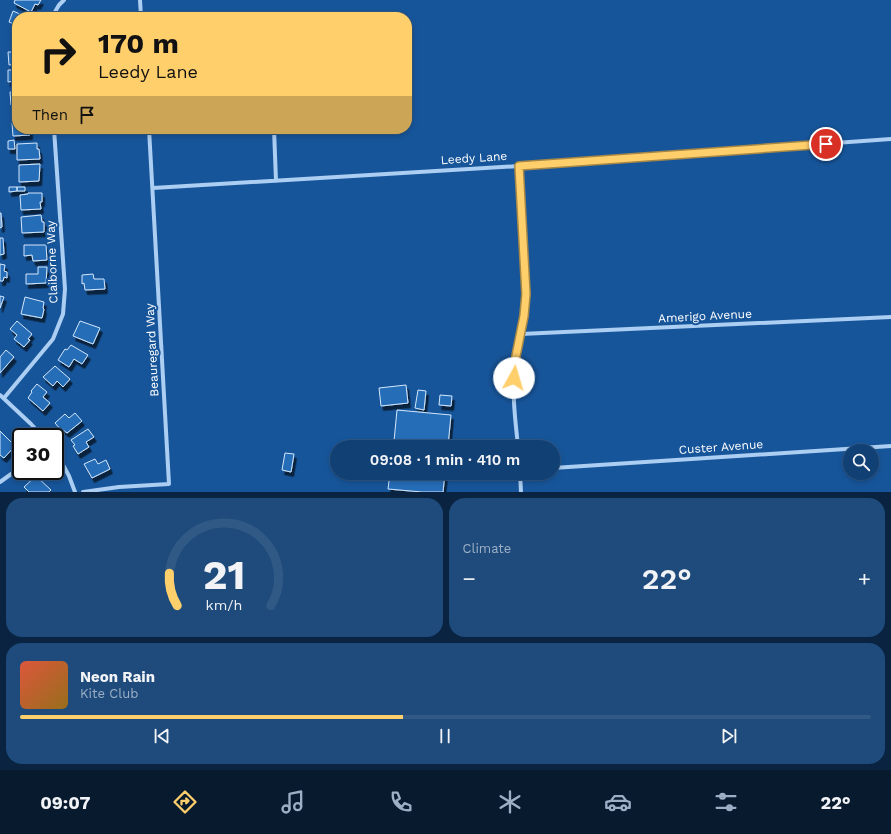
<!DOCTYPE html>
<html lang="en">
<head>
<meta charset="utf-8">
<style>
	:root { --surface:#114074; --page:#1e4b7c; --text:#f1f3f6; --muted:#9cafc5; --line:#305986; --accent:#ffcf6c }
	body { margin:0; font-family:"Work Sans",sans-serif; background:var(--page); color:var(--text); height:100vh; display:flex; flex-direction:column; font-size:15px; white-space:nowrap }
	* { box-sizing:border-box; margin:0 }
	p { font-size:13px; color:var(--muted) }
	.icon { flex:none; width:22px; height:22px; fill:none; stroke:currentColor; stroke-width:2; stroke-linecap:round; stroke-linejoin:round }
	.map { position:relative; height:492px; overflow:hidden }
	.drawer { display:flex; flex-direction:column; gap:6px; padding:6px; background:#092340; flex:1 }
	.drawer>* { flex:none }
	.top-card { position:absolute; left:12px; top:12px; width:400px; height:122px; border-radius:16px; box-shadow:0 2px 6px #0003,0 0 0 1px var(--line); background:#ffcf6c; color:#111; overflow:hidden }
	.fabs { position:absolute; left:843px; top:444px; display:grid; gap:8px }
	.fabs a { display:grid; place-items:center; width:36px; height:36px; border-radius:50%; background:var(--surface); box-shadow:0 2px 6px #0003,0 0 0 1px var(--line); font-size:20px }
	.speed { position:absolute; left:12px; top:428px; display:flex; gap:8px; font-size:20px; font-weight:700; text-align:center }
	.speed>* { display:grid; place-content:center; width:52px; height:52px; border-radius:50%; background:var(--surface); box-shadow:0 2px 6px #0003,0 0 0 1px var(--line); line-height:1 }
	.speed .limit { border:2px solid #111; border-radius:6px; background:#fff; color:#111 }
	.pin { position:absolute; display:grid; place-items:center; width:34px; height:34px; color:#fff; margin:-17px; border:2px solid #fff; border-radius:50%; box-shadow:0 1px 4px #0007 }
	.me { position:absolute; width:44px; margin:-22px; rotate:6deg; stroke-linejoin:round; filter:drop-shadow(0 0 3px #0008) }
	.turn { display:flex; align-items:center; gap:14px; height:84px; padding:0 20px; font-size:18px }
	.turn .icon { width:52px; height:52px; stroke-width:2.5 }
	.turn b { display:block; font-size:28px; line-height:34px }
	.then { display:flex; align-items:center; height:38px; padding:0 20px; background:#0003; gap:8px; font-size:15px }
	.big { font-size:30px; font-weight:600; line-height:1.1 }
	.drawer .widget { flex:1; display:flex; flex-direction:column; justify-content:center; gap:6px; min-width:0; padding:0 14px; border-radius:16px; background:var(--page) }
	.drawer .dial { align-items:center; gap:0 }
	.dial svg { height:104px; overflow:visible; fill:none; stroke:var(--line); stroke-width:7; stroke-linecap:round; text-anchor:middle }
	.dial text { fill:var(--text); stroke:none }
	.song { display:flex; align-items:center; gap:12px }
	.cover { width:48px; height:48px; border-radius:6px; background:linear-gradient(135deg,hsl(10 70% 55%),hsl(40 70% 35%)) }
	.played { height:4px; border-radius:2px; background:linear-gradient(90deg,var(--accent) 45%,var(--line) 45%) }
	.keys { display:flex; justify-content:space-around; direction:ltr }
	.heat { display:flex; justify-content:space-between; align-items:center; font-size:22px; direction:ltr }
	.drawer .tiles { flex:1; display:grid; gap:6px; grid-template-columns:1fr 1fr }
	.widget:last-child { grid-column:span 2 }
	.trip { position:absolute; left:330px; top:440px; width:230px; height:40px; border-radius:20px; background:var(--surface); box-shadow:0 2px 6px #0003,0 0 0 1px var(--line); font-weight:600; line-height:40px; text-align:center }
	.dock { display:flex; height:64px; justify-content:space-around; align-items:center; background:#071a2e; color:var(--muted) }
	.dock .icon { width:28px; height:28px }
	.dock .selected { color:var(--accent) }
	.dock b { font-size:18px; color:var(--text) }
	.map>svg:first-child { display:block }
</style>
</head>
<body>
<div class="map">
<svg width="891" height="492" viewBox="0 0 891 492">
	<defs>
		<filter id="shadow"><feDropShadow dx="2.5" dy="4.5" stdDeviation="0" flood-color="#0009"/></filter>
	</defs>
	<rect width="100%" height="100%" fill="#17559a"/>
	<path fill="#256db8" stroke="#d3e7fc" filter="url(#shadow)" d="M15 0H41L38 5 35 4 31 12 14 3Z
		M13 11 27 17H17V34L13 32 16 25 9 22Z
		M8 52H17V64L9 65Z
		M8 70H17V87H14V81L8 82Z
		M10 92H17V105H11Z
		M12 123H17V129H30V135L13 136Z
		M14 140 15 149H8V141Z
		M37 143V149H39L40 159 17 160V144Z
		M40 164 39 181 19 182V165Z
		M9 187H17V191L9 192Z
		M17 187H25V191H17Z
		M28 193H42V202H40L41 209 21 210 20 195 28 194Z
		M0 213H1L2 227 0 228Z
		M41 215 42 222H44V232L22 233 21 217Z
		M0 238H3L4 254 0 255Z
		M24 245H46L47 260 33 261 32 255 24 256Z
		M0 264 5 265 4 271 7 272V278L4 277 3 281H0Z
		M38 267H47L46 283 26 284V274H38Z
		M93 274 94 279H104L105 289 85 290 84 283 82 284V275Z
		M0 296 4 297 0 308Z
		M25 297 44 302 43 308 44 309 42 318 21 314Z
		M17 321 32 334 28 339 30 340 24 347 14 339 17 335 10 329Z
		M80 321 100 328 93 344 73 336Z
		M71 345 88 355 82 364 74 359 69 367 58 360 65 349 67 350Z
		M6 350 14 357 0 373V357Z
		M55 366 70 379 63 387 57 381 53 386 43 377Z
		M37 384 47 392 43 397 50 403 43 411 28 398 32 392 31 391Z
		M406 385 408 403 381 406 379 388Z
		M418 390 426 391 424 410 415 408Z
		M440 395 452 396 451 406 439 405Z
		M397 410 451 415 448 446 394 441Z
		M75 413 82 421 67 433 62 429 61 430 55 423 65 414 69 418Z
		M88 429 94 437 86 442 89 447 78 454 73 446 75 445 71 440Z
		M0 431 15 446 4 458 0 455Z
		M285 453 294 454 291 472 282 470Z
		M95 459 98 464 106 460 110 469 92 478 84 464Z
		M390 473H445L443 492H422L388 489Z
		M36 476 51 490 49 492H29L24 487Z"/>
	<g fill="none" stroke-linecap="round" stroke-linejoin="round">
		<path stroke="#abcef2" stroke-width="4" d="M140 0 141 17
			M52 17 59 5 64 0
			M274 129 276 181
			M153 188 519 166 891 139
			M521 334 891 317
			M0 395 31 424 43 437
			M4 398 53 339 63 314 65 289 54 129
			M518 447C516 424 512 400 514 376 517 345 526 316 527 285L519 166
			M55 450 69 476 75 492
			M553 468 891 446
			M520 473 521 492
			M0 482 21 467
			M83 492 119 487 169 484 149 129"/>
	</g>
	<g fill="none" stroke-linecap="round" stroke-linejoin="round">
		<g stroke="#a68746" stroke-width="10">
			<path id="route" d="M514 378 516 356 524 316 526 294 519 166 826 144"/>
		</g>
		<use href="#route" stroke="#ffcf6c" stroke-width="7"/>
	</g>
	<g text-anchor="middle" stroke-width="4" stroke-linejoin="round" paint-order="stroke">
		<g font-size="12" fill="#fff" stroke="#17559a">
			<text transform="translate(474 158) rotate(-4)" y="4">Leedy Lane</text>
			<text transform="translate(52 262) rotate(-92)" y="4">Claiborne Way</text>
			<text transform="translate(705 316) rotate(-3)" y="4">Amerigo Avenue</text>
			<text transform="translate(152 350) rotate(-93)" y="4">Beauregard Way</text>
			<text transform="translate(721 447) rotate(-4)" y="4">Custer Avenue</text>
		</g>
	</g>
</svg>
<div class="fabs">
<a><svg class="icon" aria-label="search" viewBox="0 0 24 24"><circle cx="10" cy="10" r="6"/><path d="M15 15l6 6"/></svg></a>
</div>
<div class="speed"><div class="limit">30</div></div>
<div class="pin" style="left:826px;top:144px;background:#d93025"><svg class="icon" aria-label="arrive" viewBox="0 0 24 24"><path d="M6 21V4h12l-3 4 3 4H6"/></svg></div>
<svg class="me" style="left:514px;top:378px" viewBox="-20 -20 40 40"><circle r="19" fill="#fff"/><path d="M0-13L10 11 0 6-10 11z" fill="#ffcf6c"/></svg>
<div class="trip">09:08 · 1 min · 410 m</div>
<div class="top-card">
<div class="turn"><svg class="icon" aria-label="right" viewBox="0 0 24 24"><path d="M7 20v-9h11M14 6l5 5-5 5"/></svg><div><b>170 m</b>Leedy Lane</div></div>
<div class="then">Then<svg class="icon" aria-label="arrive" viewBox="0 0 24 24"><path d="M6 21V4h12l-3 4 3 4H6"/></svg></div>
</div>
</div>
<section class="drawer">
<div class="tiles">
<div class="widget dial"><svg viewBox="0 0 100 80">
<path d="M14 69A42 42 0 1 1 86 69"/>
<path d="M14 69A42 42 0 0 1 8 44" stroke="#ffcf6c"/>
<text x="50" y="56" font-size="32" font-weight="700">21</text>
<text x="50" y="72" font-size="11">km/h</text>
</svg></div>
<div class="widget"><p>Climate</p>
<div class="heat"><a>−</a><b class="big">22°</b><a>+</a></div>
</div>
<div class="widget">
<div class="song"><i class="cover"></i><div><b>Neon Rain</b><p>Kite Club</p></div></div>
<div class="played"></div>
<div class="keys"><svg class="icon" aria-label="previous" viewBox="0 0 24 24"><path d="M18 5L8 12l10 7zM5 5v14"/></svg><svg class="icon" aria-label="pause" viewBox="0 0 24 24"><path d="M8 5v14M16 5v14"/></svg><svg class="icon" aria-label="next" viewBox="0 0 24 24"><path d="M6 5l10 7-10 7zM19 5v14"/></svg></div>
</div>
</div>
</section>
<nav class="dock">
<b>09:07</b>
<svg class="icon selected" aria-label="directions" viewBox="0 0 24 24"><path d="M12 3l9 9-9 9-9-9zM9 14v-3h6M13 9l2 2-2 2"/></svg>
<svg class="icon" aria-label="music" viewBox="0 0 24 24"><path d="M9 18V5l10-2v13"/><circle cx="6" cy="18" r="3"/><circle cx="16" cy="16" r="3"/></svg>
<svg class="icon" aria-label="phone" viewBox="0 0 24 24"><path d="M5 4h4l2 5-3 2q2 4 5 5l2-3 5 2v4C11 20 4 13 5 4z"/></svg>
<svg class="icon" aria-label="climate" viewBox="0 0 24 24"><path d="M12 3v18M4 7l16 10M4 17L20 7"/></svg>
<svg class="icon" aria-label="car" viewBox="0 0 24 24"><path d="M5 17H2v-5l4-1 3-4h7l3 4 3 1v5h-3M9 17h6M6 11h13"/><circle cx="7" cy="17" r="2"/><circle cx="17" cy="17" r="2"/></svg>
<svg class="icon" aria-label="filters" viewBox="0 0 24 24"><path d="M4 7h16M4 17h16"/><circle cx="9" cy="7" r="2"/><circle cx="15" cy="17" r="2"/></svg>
<b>22°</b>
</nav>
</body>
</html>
